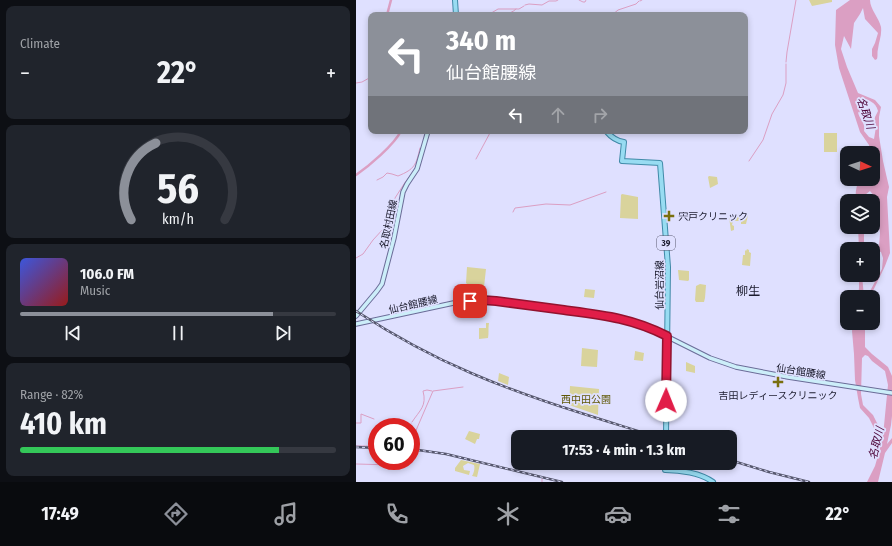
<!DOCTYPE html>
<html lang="en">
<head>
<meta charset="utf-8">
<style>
	:root { --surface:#171b24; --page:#20242c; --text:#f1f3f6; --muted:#9ea1a6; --line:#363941; --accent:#8c9099 }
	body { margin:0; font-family:"Fira Sans Condensed","Noto Sans JP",sans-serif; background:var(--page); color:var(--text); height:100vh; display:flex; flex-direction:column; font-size:15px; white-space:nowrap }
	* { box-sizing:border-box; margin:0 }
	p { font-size:13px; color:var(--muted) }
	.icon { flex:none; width:22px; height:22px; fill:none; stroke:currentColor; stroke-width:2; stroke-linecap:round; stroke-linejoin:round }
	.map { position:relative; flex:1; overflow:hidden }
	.side { display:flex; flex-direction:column; gap:6px; padding:6px; background:#0d0f14; width:356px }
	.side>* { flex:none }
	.hud { position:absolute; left:12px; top:12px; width:380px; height:122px; border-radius:8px; box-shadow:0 2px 6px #0003; background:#8c9099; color:#fff; overflow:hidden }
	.needle { width:26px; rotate:94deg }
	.buttons { position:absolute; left:484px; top:146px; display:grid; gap:8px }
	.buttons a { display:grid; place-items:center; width:40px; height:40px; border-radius:8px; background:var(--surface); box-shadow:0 2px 6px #0003; font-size:20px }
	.speed { position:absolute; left:12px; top:418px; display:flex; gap:8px; font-size:20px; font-weight:700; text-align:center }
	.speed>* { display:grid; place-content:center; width:52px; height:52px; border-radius:50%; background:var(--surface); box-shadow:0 2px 6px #0003; line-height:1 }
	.speed .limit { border:6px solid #d22; background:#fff; color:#111 }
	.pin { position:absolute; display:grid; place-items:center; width:34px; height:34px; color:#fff; margin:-17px; border-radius:8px; box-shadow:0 2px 6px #0006 }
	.me { position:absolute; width:44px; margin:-22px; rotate:1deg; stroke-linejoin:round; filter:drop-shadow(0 0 3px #0008) }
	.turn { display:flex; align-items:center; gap:14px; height:84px; padding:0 12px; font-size:18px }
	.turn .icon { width:52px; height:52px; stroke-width:2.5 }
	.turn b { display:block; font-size:28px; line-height:34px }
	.lanes { display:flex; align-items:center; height:38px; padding:0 12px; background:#0003; justify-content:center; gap:20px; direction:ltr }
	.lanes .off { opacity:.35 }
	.big { font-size:30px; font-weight:700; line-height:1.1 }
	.side .card { flex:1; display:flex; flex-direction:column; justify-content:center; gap:6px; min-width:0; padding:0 14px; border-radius:8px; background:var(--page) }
	.side .dial { align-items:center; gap:0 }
	.dial svg { height:104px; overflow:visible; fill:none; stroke:var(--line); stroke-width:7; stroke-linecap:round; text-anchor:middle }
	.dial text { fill:var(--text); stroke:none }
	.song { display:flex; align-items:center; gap:12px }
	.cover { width:48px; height:48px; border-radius:6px; background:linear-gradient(135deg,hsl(230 70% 55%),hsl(0 70% 35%)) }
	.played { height:4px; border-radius:2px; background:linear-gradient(90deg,var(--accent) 80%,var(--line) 80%) }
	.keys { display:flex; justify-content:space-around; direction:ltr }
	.heat { display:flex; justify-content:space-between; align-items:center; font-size:22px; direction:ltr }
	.charge { height:6px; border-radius:3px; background:linear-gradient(90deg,#34c759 82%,var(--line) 0) }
	.trip { position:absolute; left:155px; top:430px; width:226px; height:40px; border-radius:8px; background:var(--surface); box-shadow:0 2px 6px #0003; font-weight:700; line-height:40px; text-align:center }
	.menu { display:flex; height:64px; justify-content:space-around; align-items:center; background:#090b0e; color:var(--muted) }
	.menu .icon { width:28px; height:28px }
	.menu .current { color:var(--accent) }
	.menu b { font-size:18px; color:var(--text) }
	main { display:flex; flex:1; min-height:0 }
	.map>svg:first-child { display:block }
</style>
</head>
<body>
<main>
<section class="side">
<div class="card"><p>Climate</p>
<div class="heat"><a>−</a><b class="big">22°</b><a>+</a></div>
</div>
<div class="card dial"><svg viewBox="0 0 100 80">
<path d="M14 69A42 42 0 1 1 86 69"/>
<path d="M14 69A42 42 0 0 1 33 10" stroke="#8c9099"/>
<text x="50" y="56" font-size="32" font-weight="700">56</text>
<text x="50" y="72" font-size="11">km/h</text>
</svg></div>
<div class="card">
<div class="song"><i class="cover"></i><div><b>106.0 FM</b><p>Music</p></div></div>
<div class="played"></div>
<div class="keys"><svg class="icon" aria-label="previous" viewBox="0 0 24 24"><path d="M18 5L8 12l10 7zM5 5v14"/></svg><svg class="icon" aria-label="pause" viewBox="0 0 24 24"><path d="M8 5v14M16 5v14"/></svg><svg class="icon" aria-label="next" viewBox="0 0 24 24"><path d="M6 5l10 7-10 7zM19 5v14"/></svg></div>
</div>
<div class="card"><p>Range · 82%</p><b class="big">410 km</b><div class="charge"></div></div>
</section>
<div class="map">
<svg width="536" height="482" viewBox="0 0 536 482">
	<rect width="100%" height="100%" fill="#dfe0ff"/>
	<path fill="#d9d39c" d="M453 0H476V2L456 6Z
		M468 133H481V152H468Z
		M353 176 361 177 362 184 354 188 352 177Z
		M266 194 282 197V219L264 218 265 195Z
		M388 213 389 214 392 215 390 224H385V221H377L376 225 378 226V230L375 231 373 217Z
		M391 249 393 250V252L395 253 394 266 386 265 387 255H389V250L390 251Z
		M111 267 130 269 128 287 112 285 110 283Z
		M322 270 333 271V280L332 281 323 280Z
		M344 284 350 285 349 298 348 302H340L339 300 340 286Z
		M229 289 239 290 238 298 228 297Z
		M130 323H133C132 329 133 333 132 338L123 339V328H130Z
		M226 348 242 350 241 367 225 366Z
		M279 351 288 353 287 361 278 360 279 352Z
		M330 362 339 366V373L330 371Z
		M143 373 153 377 152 385 142 381Z
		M214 386 243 389 242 415 213 405Z
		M113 431 124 434 123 439H121L119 444 109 439Z
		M105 460 124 464 121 477 116 476C118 473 119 468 118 465L112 463 107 466 108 470 114 471 113 475 99 471V468Z"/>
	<path fill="#db9fc3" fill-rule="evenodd" d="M494 0H514C514 9 523 18 525 27 526 35 523 41 522 49 521 52 522 55 521 59L519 60 516 56V49L519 43 522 33 509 19 507 8 504 14 498 23 495 49 488 36 485 49 491 67 502 93 519 100 525 107 523 117V136L527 161 533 187 531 197 534 253 529 266 515 295 514 291 526 269 527 258 525 252 521 251 517 257C517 251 518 249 523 246L524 233 521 206 519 197 514 191 505 198 506 201H500C499 194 500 185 504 179H517V153H514L513 145 504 132 483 68 479 45 480 10ZM504 98C513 100 520 102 522 111L519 117 518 124 520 127 518 139 513 137 508 131C510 123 503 119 502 112L504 113 503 108V99Z
		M502 227H508V249H503Z
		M503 275H506L508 297H502L503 288Z
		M497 323H509V347L516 354 532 367 536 376V416L535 425 531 444 536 438V443L529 453 522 482H511L519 466 523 452V435L521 434 513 418 504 408 502 398 499 380 498 354 496 331ZM509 355 512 356 516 361 529 371 532 385 530 405 527 436 526 438 524 429 517 415 507 405 505 394 506 358Z"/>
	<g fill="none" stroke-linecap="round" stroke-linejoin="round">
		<path stroke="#db9fc3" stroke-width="1" d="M223 0 227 2H229L230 0
			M284 1 286 0
			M169 5 173 4 186 5 193 1H200L202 0
			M132 15 142 9H163L168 6
			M140 15C147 12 153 16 160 9
			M256 15 262 10 280 4 283 1
			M430 62 431 52 440 0
			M0 83 6 82 15 77
			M120 159 135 131
			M393 161 407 140 416 114 427 95 430 83V64
			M21 180 27 177 31 173 36 174 42 176C59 169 60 165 64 148
			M157 212 159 208 190 204 214 205 250 192
			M0 258 7 254 17 240 28 228 33 217 38 211 37 204 39 198 48 184 57 172
			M56 422C64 410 71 406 67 391L71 390 76 391
			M0 423H5V414L18 419
			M49 427 55 424
			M55 442 77 391 107 387
			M0 446H9
			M10 446 21 447
			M0 464 38 465 42 461
			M186 482V479"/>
		<path stroke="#db9fc3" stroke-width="2.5" d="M31 15 35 0
			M0 175C13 166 38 145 45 131"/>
		<g stroke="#6b6c98" stroke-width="5.5">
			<path id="secondary" d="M0 316 21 291 26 284 38 238 47 192 51 184 61 169 72 131
				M0 324 116 299H125L138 300 248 316 267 319 292 327 354 358 380 367 432 377 536 393"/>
		</g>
		<g stroke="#408aa8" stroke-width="6">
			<path id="primary" d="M99 0 100 15
				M250 131C255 137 260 141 268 142L266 161 304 163 312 267 310 437
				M309 463V470C324 470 345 473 357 482"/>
		</g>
		<use href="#secondary" stroke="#cceef9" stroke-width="3.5"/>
		<use href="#primary" stroke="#98dcf2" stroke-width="4"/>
		<g stroke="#56576d" stroke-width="2.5">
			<path id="rail" d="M0 311C37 335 75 356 115 373 175 399 238 417 301 437
				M0 447 21 448
				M55 449 90 454 206 482
				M374 460 413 472 453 482"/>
		</g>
		<use href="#rail" stroke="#dfe0ff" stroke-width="1" stroke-dasharray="3" stroke-linecap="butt"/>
	</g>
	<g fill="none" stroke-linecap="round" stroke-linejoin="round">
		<g stroke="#92132f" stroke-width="10">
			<path id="route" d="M114 301 126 300 140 301C163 304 185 307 208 310 246 315 276 318 311 336L310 401"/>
		</g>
		<use href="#route" stroke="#e11d48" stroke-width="7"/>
	</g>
	<g fill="#796f0e" stroke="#dfe0ff" stroke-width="1.5">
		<path d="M311 210h4v4h4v4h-4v4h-4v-4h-4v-4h4z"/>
		<path d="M420 376h4v4h4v4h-4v4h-4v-4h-4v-4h4z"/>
	</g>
	<g text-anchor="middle" stroke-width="3.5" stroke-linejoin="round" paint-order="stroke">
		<rect fill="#dfe0ff" stroke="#56566c" stroke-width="1" x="301" y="236" width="18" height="14" rx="3"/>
		<g font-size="9" font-weight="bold" fill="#1b1b2d">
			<text x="310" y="246">39</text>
		</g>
		<g font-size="10" fill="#1b1b2d" stroke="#dfe0ff" text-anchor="start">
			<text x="322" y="220">宍戸クリニック</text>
			<text x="422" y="399" text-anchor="middle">吉田レディースクリニック</text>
		</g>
		<g font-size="10" fill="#1b1b2d" stroke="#dfe0ff">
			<text transform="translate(32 224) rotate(-78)" y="4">名取村田線</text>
			<text transform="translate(303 285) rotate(-90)" y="4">仙台岩沼線</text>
			<text transform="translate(57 304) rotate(-13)" y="4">仙台館腰線</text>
			<text transform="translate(445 371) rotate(9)" y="4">仙台館腰線</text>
		</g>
		<g font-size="10" fill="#5f5706" stroke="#dfe0ff">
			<text x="230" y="403">西中田公園</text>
		</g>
		<g font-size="11" font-style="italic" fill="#4c0438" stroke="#dfe0ff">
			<text transform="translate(510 113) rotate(71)" y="4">名取川</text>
			<text transform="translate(520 443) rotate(-76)" y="4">名取川</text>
		</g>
		<g font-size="12" fill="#1b1b2d" stroke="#dfe0ff">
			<text x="392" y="295">柳生</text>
		</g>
	</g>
</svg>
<div class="buttons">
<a><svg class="needle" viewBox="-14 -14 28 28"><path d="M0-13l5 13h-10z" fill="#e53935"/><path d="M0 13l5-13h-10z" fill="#9ea1a6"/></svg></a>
<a><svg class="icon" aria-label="layers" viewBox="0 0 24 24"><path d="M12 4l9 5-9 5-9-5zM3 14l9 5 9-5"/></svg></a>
<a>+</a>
<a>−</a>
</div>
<div class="speed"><div class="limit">60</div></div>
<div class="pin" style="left:114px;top:301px;background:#d93025"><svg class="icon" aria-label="arrive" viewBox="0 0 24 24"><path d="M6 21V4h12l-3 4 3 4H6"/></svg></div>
<svg class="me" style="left:310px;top:401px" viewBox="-20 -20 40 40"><circle r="19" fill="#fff"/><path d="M0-13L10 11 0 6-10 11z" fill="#e11d48"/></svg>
<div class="trip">17:53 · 4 min · 1.3 km</div>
<div class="hud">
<div class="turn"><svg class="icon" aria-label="left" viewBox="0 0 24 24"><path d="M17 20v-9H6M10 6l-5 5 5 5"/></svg><div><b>340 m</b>仙台館腰線</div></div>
<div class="lanes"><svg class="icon" aria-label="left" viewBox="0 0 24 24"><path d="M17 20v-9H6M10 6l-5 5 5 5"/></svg><svg class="icon off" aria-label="ahead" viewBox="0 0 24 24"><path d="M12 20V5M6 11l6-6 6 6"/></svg><svg class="icon off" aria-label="right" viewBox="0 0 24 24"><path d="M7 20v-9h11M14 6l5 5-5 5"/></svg></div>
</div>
</div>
</main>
<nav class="menu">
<b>17:49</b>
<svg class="icon current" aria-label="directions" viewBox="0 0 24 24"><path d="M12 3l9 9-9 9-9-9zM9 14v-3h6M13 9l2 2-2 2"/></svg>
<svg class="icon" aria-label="music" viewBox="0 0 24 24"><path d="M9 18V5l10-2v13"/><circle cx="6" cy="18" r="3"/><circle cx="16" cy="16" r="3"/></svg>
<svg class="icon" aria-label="phone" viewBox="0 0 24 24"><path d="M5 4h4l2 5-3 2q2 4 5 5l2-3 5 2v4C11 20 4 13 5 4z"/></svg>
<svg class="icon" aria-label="climate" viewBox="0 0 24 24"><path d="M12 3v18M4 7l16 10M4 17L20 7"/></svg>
<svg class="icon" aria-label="car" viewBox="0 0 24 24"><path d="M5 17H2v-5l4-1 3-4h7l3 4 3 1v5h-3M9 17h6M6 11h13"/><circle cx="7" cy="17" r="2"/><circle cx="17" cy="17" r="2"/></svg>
<svg class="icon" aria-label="filters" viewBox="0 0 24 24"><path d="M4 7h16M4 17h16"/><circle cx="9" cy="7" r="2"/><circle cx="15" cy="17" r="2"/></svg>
<b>22°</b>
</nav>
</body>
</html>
